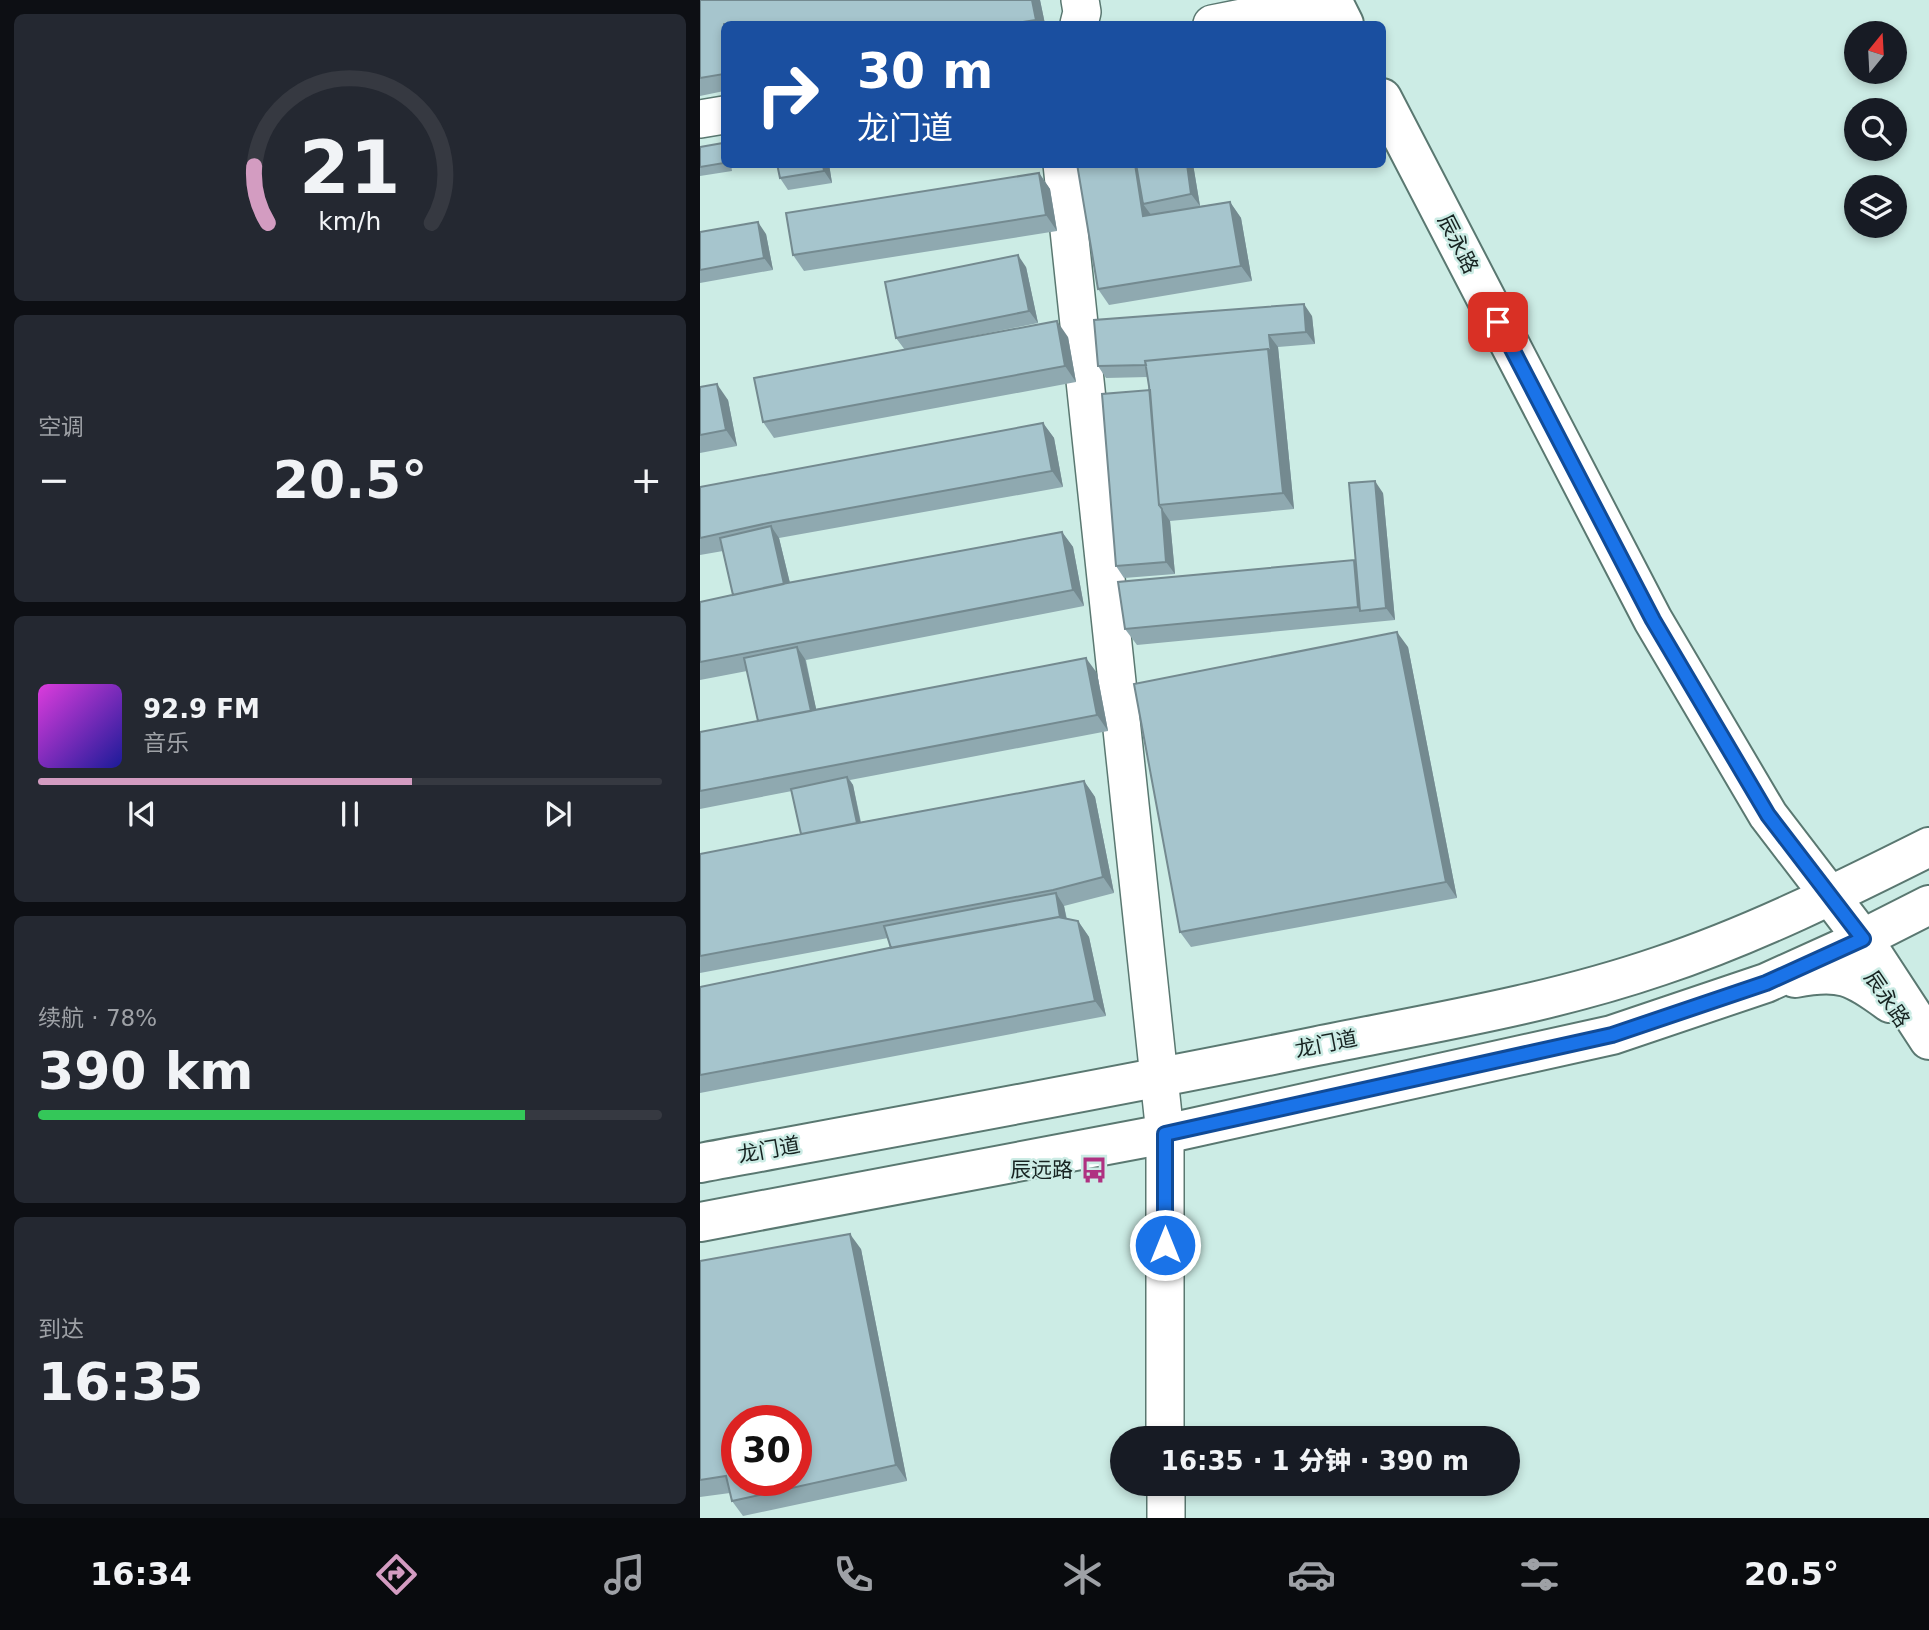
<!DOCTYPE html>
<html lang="zh">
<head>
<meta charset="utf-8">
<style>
	:root { --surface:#171b24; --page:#242831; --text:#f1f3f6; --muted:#9ea1a6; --line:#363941; --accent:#d39cc1 }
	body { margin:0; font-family:"DejaVu Sans","Noto Sans SC",sans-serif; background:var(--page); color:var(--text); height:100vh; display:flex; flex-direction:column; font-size:26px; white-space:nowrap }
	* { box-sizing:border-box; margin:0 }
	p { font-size:23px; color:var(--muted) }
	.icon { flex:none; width:38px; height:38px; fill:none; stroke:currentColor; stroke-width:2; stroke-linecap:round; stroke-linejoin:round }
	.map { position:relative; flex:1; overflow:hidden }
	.side { display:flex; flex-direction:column; gap:14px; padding:14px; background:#0d0f14; width:700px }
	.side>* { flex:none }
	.hud { position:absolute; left:21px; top:21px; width:665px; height:147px; border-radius:10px; box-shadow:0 4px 10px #0003; background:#1a4fa0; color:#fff; overflow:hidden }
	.needle { width:46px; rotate:18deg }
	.fabs { position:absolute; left:1144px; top:21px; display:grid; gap:14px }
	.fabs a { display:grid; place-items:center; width:63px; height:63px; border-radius:50%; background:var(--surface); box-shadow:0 4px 10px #0003; font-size:35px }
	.speed { position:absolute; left:21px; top:1405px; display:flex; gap:14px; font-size:35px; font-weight:700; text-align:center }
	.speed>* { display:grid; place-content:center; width:91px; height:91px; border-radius:50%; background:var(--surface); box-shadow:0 4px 10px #0003; line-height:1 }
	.speed .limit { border:10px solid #d22; background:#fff; color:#111 }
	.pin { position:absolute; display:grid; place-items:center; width:60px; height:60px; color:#fff; margin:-30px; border-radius:14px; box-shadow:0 4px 10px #0006 }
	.me { position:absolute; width:77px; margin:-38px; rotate:0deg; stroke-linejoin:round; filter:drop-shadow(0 0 5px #0008) }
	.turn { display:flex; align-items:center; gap:24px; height:147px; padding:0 21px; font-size:32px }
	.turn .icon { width:91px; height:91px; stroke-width:2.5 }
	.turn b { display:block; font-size:49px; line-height:60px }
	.big { font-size:52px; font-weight:800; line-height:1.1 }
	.side .card { flex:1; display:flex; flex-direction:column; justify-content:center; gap:10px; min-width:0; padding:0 24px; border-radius:10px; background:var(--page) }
	.side .dial { align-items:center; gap:0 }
	.dial svg { height:182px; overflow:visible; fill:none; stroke:var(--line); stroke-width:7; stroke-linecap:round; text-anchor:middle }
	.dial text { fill:var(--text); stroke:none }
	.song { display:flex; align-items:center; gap:21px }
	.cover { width:84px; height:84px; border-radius:10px; background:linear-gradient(135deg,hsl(300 70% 55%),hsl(240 70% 35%)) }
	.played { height:7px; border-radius:4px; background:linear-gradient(90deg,var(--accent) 60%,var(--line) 60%) }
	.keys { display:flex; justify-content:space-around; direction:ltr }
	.heat { display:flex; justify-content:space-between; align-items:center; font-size:38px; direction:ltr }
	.charge { height:10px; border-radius:5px; background:linear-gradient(90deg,#34c759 78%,var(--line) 0) }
	.trip { position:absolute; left:410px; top:1426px; width:410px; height:70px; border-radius:35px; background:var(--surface); box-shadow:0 4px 10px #0003; font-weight:800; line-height:70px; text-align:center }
	.dock { display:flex; height:112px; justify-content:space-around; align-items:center; background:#090b0e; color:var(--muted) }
	.dock .icon { width:49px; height:49px }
	.dock .selected { color:var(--accent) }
	.dock b { font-size:32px; color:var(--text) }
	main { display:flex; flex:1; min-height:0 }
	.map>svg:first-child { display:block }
</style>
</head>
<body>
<main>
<section class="side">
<div class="card dial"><svg viewBox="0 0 100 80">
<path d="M14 69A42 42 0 1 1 86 69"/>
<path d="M14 69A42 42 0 0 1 8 44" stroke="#d39cc1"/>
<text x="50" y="56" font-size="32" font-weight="700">21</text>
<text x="50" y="72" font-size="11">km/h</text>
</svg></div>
<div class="card"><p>空调</p>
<div class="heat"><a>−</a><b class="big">20.5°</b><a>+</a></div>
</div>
<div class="card">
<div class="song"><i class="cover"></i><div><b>92.9 FM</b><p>音乐</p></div></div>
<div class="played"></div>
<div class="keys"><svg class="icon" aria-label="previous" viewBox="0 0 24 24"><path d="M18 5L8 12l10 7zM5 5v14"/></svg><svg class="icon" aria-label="pause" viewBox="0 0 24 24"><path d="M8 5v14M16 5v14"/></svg><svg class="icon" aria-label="next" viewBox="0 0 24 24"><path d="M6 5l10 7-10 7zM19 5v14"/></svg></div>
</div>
<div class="card"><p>续航 · 78%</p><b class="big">390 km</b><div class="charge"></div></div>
<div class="card"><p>到达</p><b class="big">16:35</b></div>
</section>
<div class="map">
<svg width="1229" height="1518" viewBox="0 0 1229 1518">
	<rect width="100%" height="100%" fill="#ccece5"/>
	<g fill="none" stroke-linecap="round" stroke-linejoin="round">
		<g stroke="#5a7871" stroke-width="40">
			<path id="minor" d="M379 24 382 12 380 0
				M512 24 632 0
				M0 119 24 115
				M362 164 465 1134V1438
				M466 1484V1518"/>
		</g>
		<g stroke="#5a7871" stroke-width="42">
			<path id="major" d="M632 0 644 24
				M682 98 953 620 1068 815 1163 939 1229 1040
				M1095 978C1141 969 1153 976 1190 1003
				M0 1163C206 1125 412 1088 617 1046 732 1023 849 1004 960 966 1053 935 1141 891 1229 847
				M0 1222 465 1134 912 1035 1066 983 1150 945 1229 905"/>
		</g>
		<use href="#minor" stroke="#fff" stroke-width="37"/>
		<use href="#major" stroke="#fff" stroke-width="38"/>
	</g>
	<path fill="#8fa9b0" d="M0 0H340L345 24H24V91L0 96Z
		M24 146V164H31L32 171 0 176V147Z
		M129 164 132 183 88 190 80 178Z
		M377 164H493L500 206 530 202 541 218 552 281 409 305 398 289Z
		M339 173 350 189 357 231 104 271 93 255Z
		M0 232 66 234 73 270 0 283Z
		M326 267 338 323 224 346 368 337 376 382 74 438 63 422 205 350 196 338Z
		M612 316 615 344 578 347 594 509 470 521 475 574 424 578 416 566 450 390 448 377 406 378 398 366Z
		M0 387 28 400 37 446 0 453Z
		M343 423 354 438 363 487 79 538 90 583 362 532 373 547 384 606 106 660 116 709 397 673 408 731 150 780 153 785 161 822 384 781 395 797 414 893 364 906 367 919 378 921 389 937 406 1016 0 1093V987L191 948 188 938 0 973V854L101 834 92 791 0 809V732L58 721 47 671 0 680V602L33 595 23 551 0 555V487Z
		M683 493 695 620 437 645 425 629 654 560 656 564Z
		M708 647 757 898 491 947 480 932Z
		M161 1249 207 1481 43 1516 32 1501 30 1493 0 1497V1261Z"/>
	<path fill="#748a90" d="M332 0H340L345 24H339L336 20Z
		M123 164H129L132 183 124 171Z
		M435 164H443V204L452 216H443Z
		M487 164H493L500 206 491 194Z
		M339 173 350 189 357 231 346 215Z
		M530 202 541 218 552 281 541 266Z
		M58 222 66 234 73 270 64 258Z
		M318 255 326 267 338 323 329 311Z
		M604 304 612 316 615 344 606 332Z
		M357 321 368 337 376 382 365 366Z
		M569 335 578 347 594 509 583 493 568 349Z
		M17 384 28 400 37 446 26 430Z
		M343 423 354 438 363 487 352 471Z
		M675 481 683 493 695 620 686 608Z
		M462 509 470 521 475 574 466 562Z
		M71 526 79 538 94 600 85 588Z
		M362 532 373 547 384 606 373 590Z
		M654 560 665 576 660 611 658 607Z
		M697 632 708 647 757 898 746 882Z
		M97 647 105 659 120 726 111 714Z
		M386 658 397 673 408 731 397 715Z
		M147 777 153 785 164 840 159 831Z
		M384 781 395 797 414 893 403 877Z
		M356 893 364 906 369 933 360 921Z
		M378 921 389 937 406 1016 395 1001Z
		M150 1234 161 1249 207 1481 196 1465Z"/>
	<path fill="#a6c5cd" stroke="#748a90" stroke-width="2" fill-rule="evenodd" d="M0 0H332L336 20 309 24H24V74L0 78Z
		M23 143 24 163 0 167V147Z
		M77 164H123L124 171 80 178Z
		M377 164H435L443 216 530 202 541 266 398 289Z
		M436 164H487L491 194 443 204Z
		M339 173 346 215 93 255 86 213Z
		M58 222 64 258 0 270V232Z
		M318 255 329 311 196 338 185 282Z
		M604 304 606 332 569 335 571 353 568 349 445 361 446 365 398 366 394 320Z
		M357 321 365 366 63 422 54 378Z
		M568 349 583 493 459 505 449 386 445 361Z
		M17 384 26 430 0 435V387Z
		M450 390 459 505 462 509 466 562 416 566 402 394Z
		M343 423 352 471 68 523 0 538V487Z
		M675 481 686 608 660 611 649 483Z
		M71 526 84 584 33 595 20 538Z
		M362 532 373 590 0 662V602L82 584Z
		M654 560 658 607 425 629 418 582Z
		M697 632 746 882 480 932 434 684Z
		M97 647 111 711 58 721 44 658Z
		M386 658 397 715 0 791V732Z
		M147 777 157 823 101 834 91 789Z
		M384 781 403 877 353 890 0 956V854L153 824Z
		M356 893 360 917 191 948 184 926Z
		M358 917 378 921 395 1001 0 1075V987L189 948Z
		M150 1234 196 1465 32 1501 26 1476 0 1480V1261ZM37 1421H96V1480H37Z"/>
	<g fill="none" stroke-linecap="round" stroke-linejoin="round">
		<g stroke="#114b97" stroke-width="18">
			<path id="route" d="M465 1245V1134L912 1035 1066 983 1163 939 1068 815 953 620 798 322"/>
		</g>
		<use href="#route" stroke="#1a73e8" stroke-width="12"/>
	</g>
	<defs>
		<g id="bus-bare" transform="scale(2.1)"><path d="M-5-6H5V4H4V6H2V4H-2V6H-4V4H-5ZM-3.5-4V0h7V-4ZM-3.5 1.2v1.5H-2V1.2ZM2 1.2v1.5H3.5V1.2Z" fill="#af3181" stroke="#ccece5" stroke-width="2.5" paint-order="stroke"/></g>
	</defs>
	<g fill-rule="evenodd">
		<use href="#bus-bare" x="394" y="1170"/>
	</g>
	<g text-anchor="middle" stroke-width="5" stroke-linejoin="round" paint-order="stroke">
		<g font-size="21" fill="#172321" stroke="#ccece5">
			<text transform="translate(758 244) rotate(63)" y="7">辰永路</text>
			<text transform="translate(1187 999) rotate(56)" y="7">辰永路</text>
			<text transform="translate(626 1044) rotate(-11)" y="7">龙门道</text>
			<text transform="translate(69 1150) rotate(-10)" y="7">龙门道</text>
		</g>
		<g font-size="21" fill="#172321" stroke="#ccece5" text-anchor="end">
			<text x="373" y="1177">辰远路</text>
		</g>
	</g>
</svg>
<div class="fabs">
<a><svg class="needle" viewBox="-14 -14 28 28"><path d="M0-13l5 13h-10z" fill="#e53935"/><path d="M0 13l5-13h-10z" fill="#9ea1a6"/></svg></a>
<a><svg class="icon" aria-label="search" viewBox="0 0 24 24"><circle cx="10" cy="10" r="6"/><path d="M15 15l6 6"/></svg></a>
<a><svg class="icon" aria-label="layers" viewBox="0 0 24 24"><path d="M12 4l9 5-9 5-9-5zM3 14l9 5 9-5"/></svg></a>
</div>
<div class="speed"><div class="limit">30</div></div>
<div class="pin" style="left:798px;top:322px;background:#d93025"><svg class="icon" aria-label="arrive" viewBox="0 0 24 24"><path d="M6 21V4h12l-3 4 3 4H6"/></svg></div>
<svg class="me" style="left:465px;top:1245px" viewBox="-20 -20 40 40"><circle r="17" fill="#1a73e8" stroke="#fff" stroke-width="3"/><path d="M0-11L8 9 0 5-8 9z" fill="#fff"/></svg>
<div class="trip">16:35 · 1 分钟 · 390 m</div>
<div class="hud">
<div class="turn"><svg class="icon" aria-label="right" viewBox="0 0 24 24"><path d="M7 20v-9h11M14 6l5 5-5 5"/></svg><div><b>30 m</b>龙门道</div></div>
</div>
</div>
</main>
<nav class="dock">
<b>16:34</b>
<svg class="icon selected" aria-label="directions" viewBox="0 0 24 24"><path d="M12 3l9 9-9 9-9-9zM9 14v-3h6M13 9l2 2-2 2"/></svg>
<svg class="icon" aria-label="music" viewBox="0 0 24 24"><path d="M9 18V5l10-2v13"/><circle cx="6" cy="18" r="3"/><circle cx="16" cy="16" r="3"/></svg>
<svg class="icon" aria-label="phone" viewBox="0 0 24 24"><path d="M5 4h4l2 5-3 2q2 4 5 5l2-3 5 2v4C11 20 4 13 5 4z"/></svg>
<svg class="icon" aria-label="climate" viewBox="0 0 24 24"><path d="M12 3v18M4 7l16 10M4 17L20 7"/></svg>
<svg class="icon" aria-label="car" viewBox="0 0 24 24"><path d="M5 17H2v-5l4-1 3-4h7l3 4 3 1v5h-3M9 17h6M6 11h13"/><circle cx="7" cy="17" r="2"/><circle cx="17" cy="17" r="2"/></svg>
<svg class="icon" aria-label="filters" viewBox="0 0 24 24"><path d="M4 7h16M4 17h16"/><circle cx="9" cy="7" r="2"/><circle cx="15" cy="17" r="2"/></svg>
<b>20.5°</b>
</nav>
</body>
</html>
